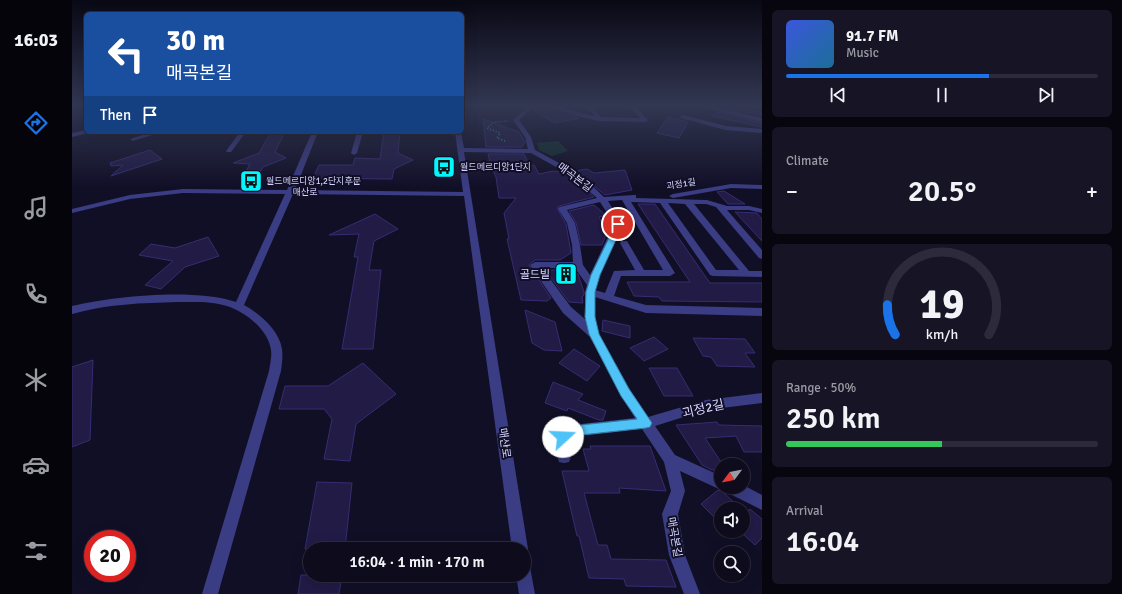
<!DOCTYPE html>
<html lang="en">
<head>
<meta charset="utf-8">
<style>
	:root { --surface:#0d0b1c; --page:#161425; --text:#f1f3f6; --muted:#9a9ba3; --line:#2d2b3b; --accent:#1a73e8 }
	body { margin:0; font-family:Signika,"Noto Sans KR",sans-serif; background:var(--page); color:var(--text); height:100vh; display:flex; flex-direction:column; font-size:15px; white-space:nowrap }
	* { box-sizing:border-box; margin:0 }
	p { font-size:13px; color:var(--muted) }
	.icon { flex:none; width:22px; height:22px; fill:none; stroke:currentColor; stroke-width:2; stroke-linecap:round; stroke-linejoin:round }
	.map { position:relative; flex:1; overflow:hidden }
	.drawer { display:flex; flex-direction:column; gap:10px; padding:10px; background:#07060f; width:360px }
	.drawer>* { flex:none }
	.top-card { position:absolute; left:12px; top:12px; width:380px; height:122px; border-radius:6px; box-shadow:0 4px 16px #0002,0 0 0 1px var(--line); background:#1a4fa0; color:#fff; overflow:hidden }
	.needle { width:26px; rotate:238deg }
	.controls { position:absolute; left:642px; top:458px; display:grid; gap:8px }
	.controls a { display:grid; place-items:center; width:36px; height:36px; border-radius:50%; background:var(--surface); box-shadow:0 4px 16px #0002,0 0 0 1px var(--line); font-size:20px }
	.speed { position:absolute; left:12px; top:530px; display:flex; gap:8px; font-size:20px; font-weight:700; text-align:center }
	.speed>* { display:grid; place-content:center; width:52px; height:52px; border-radius:50%; background:var(--surface); box-shadow:0 4px 16px #0002,0 0 0 1px var(--line); line-height:1 }
	.speed .limit { border:6px solid #d22; background:#fff; color:#111 }
	.pin { position:absolute; display:grid; place-items:center; width:34px; height:34px; color:#fff; margin:-17px; border:2px solid #fff; border-radius:50%; box-shadow:0 1px 4px #0007 }
	.me { position:absolute; width:44px; margin:-22px; rotate:70deg; stroke-linejoin:round; filter:drop-shadow(0 0 3px #0008) }
	.turn { display:flex; align-items:center; gap:14px; height:84px; padding:0 16px; font-size:18px }
	.turn .icon { width:52px; height:52px; stroke-width:2.5 }
	.turn b { display:block; font-size:28px; line-height:34px }
	.then { display:flex; align-items:center; height:38px; padding:0 16px; background:#0003; gap:8px; font-size:15px }
	.big { font-size:30px; font-weight:600; line-height:1.1 }
	.drawer .tile { flex:1; display:flex; flex-direction:column; justify-content:center; gap:6px; min-width:0; padding:0 14px; border-radius:6px; background:var(--page) }
	.drawer .dial { align-items:center; gap:0 }
	.dial svg { height:104px; overflow:visible; fill:none; stroke:var(--line); stroke-width:7; stroke-linecap:round; text-anchor:middle }
	.dial text { fill:var(--text); stroke:none }
	.song { display:flex; align-items:center; gap:12px }
	.cover { width:48px; height:48px; border-radius:6px; background:linear-gradient(135deg,hsl(230 70% 55%),hsl(200 70% 35%)) }
	.played { height:4px; border-radius:2px; background:linear-gradient(90deg,var(--accent) 65%,var(--line) 65%) }
	.keys { display:flex; justify-content:space-around; direction:ltr }
	.heat { display:flex; justify-content:space-between; align-items:center; font-size:22px; direction:ltr }
	.charge { height:6px; border-radius:3px; background:linear-gradient(90deg,#34c759 50%,var(--line) 0) }
	.trip { position:absolute; left:231px; top:542px; width:228px; height:40px; border-radius:20px; background:var(--surface); box-shadow:0 4px 16px #0002,0 0 0 1px var(--line); font-weight:600; line-height:40px; text-align:center }
	main { display:flex; flex:1; min-height:0 }
	.dock { display:flex; flex-direction:column; width:72px; justify-content:space-around; align-items:center; background:#05040b; color:var(--muted) }
	.dock .icon { width:28px; height:28px }
	.dock .current { color:var(--accent) }
	.dock b { font-size:18px; color:var(--text) }
	.map>svg:first-child { display:block }
</style>
</head>
<body>
<main>
<nav class="dock">
<b>16:03</b>
<svg class="icon current" aria-label="directions" viewBox="0 0 24 24"><path d="M12 3l9 9-9 9-9-9zM9 14v-3h6M13 9l2 2-2 2"/></svg>
<svg class="icon" aria-label="music" viewBox="0 0 24 24"><path d="M9 18V5l10-2v13"/><circle cx="6" cy="18" r="3"/><circle cx="16" cy="16" r="3"/></svg>
<svg class="icon" aria-label="phone" viewBox="0 0 24 24"><path d="M5 4h4l2 5-3 2q2 4 5 5l2-3 5 2v4C11 20 4 13 5 4z"/></svg>
<svg class="icon" aria-label="climate" viewBox="0 0 24 24"><path d="M12 3v18M4 7l16 10M4 17L20 7"/></svg>
<svg class="icon" aria-label="car" viewBox="0 0 24 24"><path d="M5 17H2v-5l4-1 3-4h7l3 4 3 1v5h-3M9 17h6M6 11h13"/><circle cx="7" cy="17" r="2"/><circle cx="17" cy="17" r="2"/></svg>
<svg class="icon" aria-label="filters" viewBox="0 0 24 24"><path d="M4 7h16M4 17h16"/><circle cx="9" cy="7" r="2"/><circle cx="15" cy="17" r="2"/></svg>
</nav>
<div class="map">
<svg width="690" height="594" viewBox="0 0 690 594">
	<rect width="100%" height="100%" fill="#110f26"/>
	<path fill="#122f2c" d="M486 141 496 151 480 156 467 150 465 143Z"/>
	<path fill="#211b46" stroke="#362d72" d="M654 105 673 107 671 109 690 113V116L651 107Z
		M463 108 485 110 507 118 483 123 461 110Z
		M645 112 690 123V127L640 116Z
		M596 117 616 122 607 138 585 133Z
		M411 119 447 132 453 142 450 147H414Z
		M199 132H213L203 152 214 158 191 167 185 178H170L178 164 161 163 187 153Z
		M312 132H328L326 153 341 160 322 169 320 179 241 178 247 165H281L283 158 308 159Z
		M78 150 90 159 39 176 51 165 39 166 38 163Z
		M416 154H452L458 166 462 165 467 174 481 171 493 173 522 197 487 206 485 208 494 224 499 253 488 260H463L457 265 479 298 475 301 449 300 435 239H437L432 213 444 198H427L424 177 419 166Z
		M515 169 522 173 553 170 560 190 533 195 503 171Z
		M652 191 673 204H656L645 192Z
		M566 204H583L638 283H690V302L590 301 587 297 562 296 555 282H618Z
		M522 205 534 215 527 217 535 233 530 245H509L504 223 497 211Z
		M663 212 685 213 690 219V241Z
		M303 214 326 229 302 241 297 270H309L301 349H270L286 257H282L287 234 257 235Z
		M136 237 147 256 113 267 89 289 73 285 101 261 67 255 79 244 103 248Z
		M473 270H495L506 274 512 292V295L510 297 511 303 497 302Z
		M453 310 483 322 490 351 472 350 460 343Z
		M531 320 558 326V338L530 331Z
		M582 337 596 349 572 361 558 348Z
		M621 338 673 339 683 353H673L683 367 645 366 639 357 631 356Z
		M502 349 528 366 515 381 487 363Z
		M21 360 18 440 0 447V367Z
		M291 363 324 394 284 424 278 461 252 459 260 419 252 409H207L213 386H256Z
		M577 368H605L621 396H592Z
		M481 382 511 394 506 400 534 411 531 420H527L496 408 495 411 473 403Z
		M645 422 647 425 690 426V452H672L664 436 633 438 649 462V469L640 470 630 465 604 425Z
		M518 446H578L594 491 547 488 548 493H512L526 545H535L539 559 594 560 604 587 554 586 552 579 517 578 507 536H505L490 471H517L511 449H519Z
		M245 482 280 483 273 549H233Z
		M646 490 650 491 669 509H649V511L642 517 629 504Z
		M678 509 690 519V538L683 545 671 534V515Z
		M229 575H270L267 594H226Z"/>
	<g fill="none" stroke-linecap="round" stroke-linejoin="round">
		<path stroke="#2fb7a5" stroke-width="1.5" stroke-dasharray="1 2" stroke-linecap="butt" d="M433 141 425 138 428 133 415 128 422 122 436 121"/>
		<path fill="#3a3c84" fill-rule="evenodd" d="M0 105H9L0 108Z
			M458 105H464L447 120 459 137 463 150C488 163 512 176 532 197L561 195H564V198L635 200 655 206H677L690 209V213L677 210H655L690 250V259L687 258 644 207 634 204H622L677 271H690V277L641 276 638 275 588 203 559 202 603 273 598 276H549L542 296 574 305 690 308V316L574 313 523 297V317L527 334 557 388 576 417 634 400 690 393V403L634 410 583 426 603 455 649 476V487H671V485L690 495V510L654 492 652 489 649 490 608 471 613 491 606 514 613 555 628 594H612L597 555 590 514 599 491 592 462 570 429 509 436 498 440 499 457 497 462 492 463 487 462C484 454 483 440 486 433L493 430 481 426 480 422 481 418 486 416 509 424 563 418 549 396 518 337 491 313 458 265 463 262H501L500 245 495 223 486 209 487 207 525 198 495 173 459 153 392 152 456 549 454 555H452V549H440L392 196 221 194 172 305C188 314 207 330 210 349 211 356 210 364 209 371L146 594H130L197 371C198 364 200 357 199 350 196 329 173 312 155 306 140 301 122 302 106 302 70 303 35 304 0 314V306C41 296 124 288 164 302L213 194 111 193 58 199 0 213V209L58 195 111 189 215 190 240 132H246L223 190 391 192 383 132H389L392 148 456 149 453 137 441 120ZM550 200 591 270H572L555 241H549L548 243 563 270 542 271 533 293 523 290 528 275 550 224 536 201ZM528 202 542 224 518 275 511 265 508 245 503 223 495 210ZM596 203 613 204 667 270H644ZM470 268H503L515 285 513 292 514 320 499 307Z
			M474 105H481L522 116 513 105H519L529 117 568 118 558 107H526L523 105H562L576 120 573 122 527 121 505 116Z
			M640 106 690 118V122L638 109V107Z
			M611 115 654 126 690 129V133L654 130 609 118 608 117Z
			M14 130V132H17L16 133 0 137V133Z
			M80 132H90L61 141 58 139Z
			M168 132H174L159 152H155L154 151Z
			M285 132H291L285 153 282 155 279 153Z
			M659 184 690 185V189L659 188 601 198 597 196 601 194Z
			M452 565 458 567 463 594H447L444 575H452Z"/>
	</g>
	<linearGradient id="sky" x2="0" y2="1"><stop stop-color="#090815"/><stop offset="0.56" stop-color="#323752"/><stop offset="1" stop-color="#323752" stop-opacity="0"/></linearGradient>
	<rect width="690" height="188" fill="url(#sky)"/>
	<path fill="#4fc3f7" stroke="#337fa1" d="M546 221 549 224 543 242 528 275 523 292V317L527 334 557 389 580 423 578 427 574 428 509 435 491 442 486 441 485 437 486 433 509 425 565 419 549 396 517 334 513 317 514 292 519 275 535 242 542 224Z"/>
	<defs>
		<g id="bus-square" transform="scale(1.15)"><rect x="-9" y="-9" width="18" height="18" rx="4" fill="#01f6fe" stroke="#110f26"/><path d="M-5-6H5V4H4V6H2V4H-2V6H-4V4H-5ZM-3.5-4V0h7V-4ZM-3.5 1.2v1.5H-2V1.2ZM2 1.2v1.5H3.5V1.2Z" fill="#111"/></g>
		<g id="building-square" transform="scale(1.15)"><rect x="-9" y="-9" width="18" height="18" rx="4" fill="#01f6fe" stroke="#110f26"/><path d="M-4-6H4V6H1V3H-1V6H-4ZM-2.5-4.3h1.7v1.8h-1.7ZM.8-4.3h1.7v1.8H.8ZM-2.5-1h1.7V.8h-1.7ZM.8-1h1.7V.8H.8Z" fill="#111"/></g>
	</defs>
	<g fill-rule="evenodd">
		<use href="#bus-square" x="372" y="167"/>
		<use href="#bus-square" x="179" y="181"/>
		<use href="#building-square" x="494" y="274"/>
	</g>
	<g text-anchor="middle" stroke-width="4" stroke-linejoin="round" paint-order="stroke">
		<g font-size="9" fill="#d6d4ff" stroke="#110f26" text-anchor="start">
			<text x="388" y="170">월드메르디앙1단지</text>
			<text x="194" y="184">월드메르디앙1,2단지후문</text>
		</g>
		<g font-size="9" fill="#d6d4ff" stroke="#110f26">
			<text transform="translate(609 184) rotate(-9)" y="3">괴정1길</text>
			<text x="233" y="195">매산로</text>
		</g>
		<g font-size="11" fill="#d6d4ff" stroke="#110f26">
			<text transform="translate(503 177) rotate(37)" y="4">매곡본길</text>
			<text transform="translate(433 443) rotate(82)" y="4">매산로</text>
			<text transform="translate(603 537) rotate(80)" y="4">매곡본길</text>
		</g>
		<g font-size="11" fill="#d6d4ff" stroke="#110f26" text-anchor="end">
			<text x="478" y="278">골드빌</text>
		</g>
		<g font-size="13" fill="#d6d4ff" stroke="#110f26">
			<text transform="translate(631 408) rotate(-13)" y="5">괴정2길</text>
		</g>
	</g>
</svg>
<div class="controls">
<a><svg class="needle" viewBox="-14 -14 28 28"><path d="M0-13l5 13h-10z" fill="#e53935"/><path d="M0 13l5-13h-10z" fill="#9a9ba3"/></svg></a>
<a><svg class="icon" aria-label="sound" viewBox="0 0 24 24"><path d="M4 9h4l5-4v14l-5-4H4zM17 9q2 3 0 6"/></svg></a>
<a><svg class="icon" aria-label="search" viewBox="0 0 24 24"><circle cx="10" cy="10" r="6"/><path d="M15 15l6 6"/></svg></a>
</div>
<div class="speed"><div class="limit">20</div></div>
<div class="pin" style="left:546px;top:224px;background:#d93025"><svg class="icon" aria-label="arrive" viewBox="0 0 24 24"><path d="M6 21V4h12l-3 4 3 4H6"/></svg></div>
<svg class="me" style="left:491px;top:437px" viewBox="-20 -20 40 40"><circle r="19" fill="#fff"/><path d="M0-13L10 11 0 6-10 11z" fill="#4fc3f7"/></svg>
<div class="trip">16:04 · 1 min · 170 m</div>
<div class="top-card">
<div class="turn"><svg class="icon" aria-label="left" viewBox="0 0 24 24"><path d="M17 20v-9H6M10 6l-5 5 5 5"/></svg><div><b>30 m</b>매곡본길</div></div>
<div class="then">Then<svg class="icon" aria-label="arrive" viewBox="0 0 24 24"><path d="M6 21V4h12l-3 4 3 4H6"/></svg></div>
</div>
</div>
<section class="drawer">
<div class="tile">
<div class="song"><i class="cover"></i><div><b>91.7 FM</b><p>Music</p></div></div>
<div class="played"></div>
<div class="keys"><svg class="icon" aria-label="previous" viewBox="0 0 24 24"><path d="M18 5L8 12l10 7zM5 5v14"/></svg><svg class="icon" aria-label="pause" viewBox="0 0 24 24"><path d="M8 5v14M16 5v14"/></svg><svg class="icon" aria-label="next" viewBox="0 0 24 24"><path d="M6 5l10 7-10 7zM19 5v14"/></svg></div>
</div>
<div class="tile"><p>Climate</p>
<div class="heat"><a>−</a><b class="big">20.5°</b><a>+</a></div>
</div>
<div class="tile dial"><svg viewBox="0 0 100 80">
<path d="M14 69A42 42 0 1 1 86 69"/>
<path d="M14 69A42 42 0 0 1 8 46" stroke="#1a73e8"/>
<text x="50" y="56" font-size="32" font-weight="700">19</text>
<text x="50" y="72" font-size="11">km/h</text>
</svg></div>
<div class="tile"><p>Range · 50%</p><b class="big">250 km</b><div class="charge"></div></div>
<div class="tile"><p>Arrival</p><b class="big">16:04</b></div>
</section>
</main>
</body>
</html>
